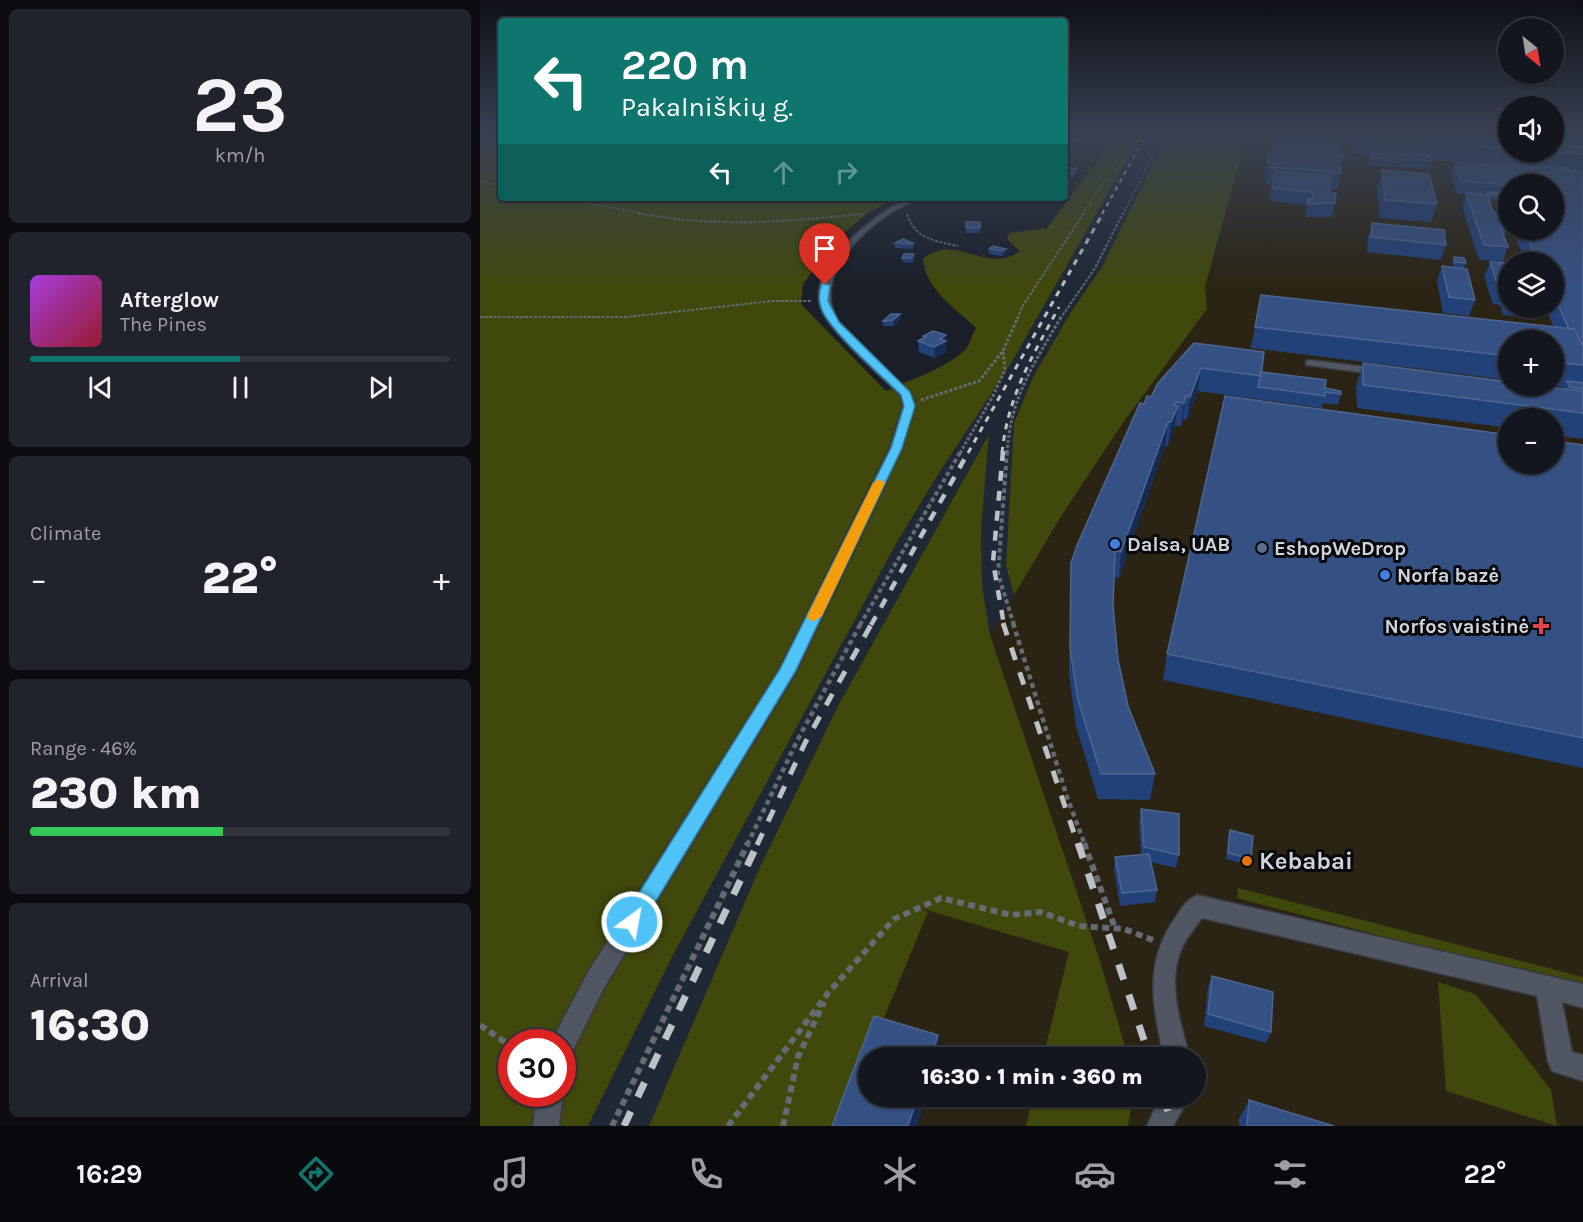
<!DOCTYPE html>
<html lang="en">
<head>
<meta charset="utf-8">
<style>
	:root { --surface:#13161e; --page:#20232b; --text:#f1f3f6; --muted:#9d9fa4; --line:#32353c; --accent:#0f766e }
	body { margin:0; font-family:Karla,sans-serif; background:var(--page); color:var(--text); height:100vh; display:flex; flex-direction:column; font-size:22px; white-space:nowrap }
	* { box-sizing:border-box; margin:0 }
	p { font-size:20px; color:var(--muted) }
	.icon { flex:none; width:33px; height:33px; fill:none; stroke:currentColor; stroke-width:2; stroke-linecap:round; stroke-linejoin:round }
	.map { position:relative; flex:1; overflow:hidden }
	.details { display:flex; flex-direction:column; gap:9px; padding:9px; background:#0a0c10; width:480px }
	.details>* { flex:none }
	.hud { position:absolute; left:18px; top:18px; width:570px; height:183px; border-radius:6px; box-shadow:0 2px 4px #0004,0 0 0 2px var(--line); background:#0f766e; color:#fff; overflow:hidden }
	.needle { width:39px; rotate:150deg }
	.tools { position:absolute; left:1018px; top:18px; display:grid; gap:12px }
	.tools a { display:grid; place-items:center; width:66px; height:66px; border-radius:50%; background:var(--surface); box-shadow:0 2px 4px #0004,0 0 0 2px var(--line); font-size:30px }
	.speed { position:absolute; left:18px; top:1029px; display:flex; gap:12px; font-size:30px; font-weight:700; text-align:center }
	.speed>* { display:grid; place-content:center; width:78px; height:78px; border-radius:50%; background:var(--surface); box-shadow:0 2px 4px #0004,0 0 0 2px var(--line); line-height:1 }
	.speed .limit { border:9px solid #d22; background:#fff; color:#111 }
	.pin { position:absolute; display:grid; place-items:center; width:51px; height:51px; color:#fff; margin:-62px -26px; border-radius:50% 50% 50% 0; rotate:-45deg; box-shadow:0 0 6px #0007 }
	.pin .icon { rotate:45deg }
	.me { position:absolute; width:66px; margin:-33px; rotate:32deg; stroke-linejoin:round; filter:drop-shadow(0 0 4px #0008) }
	.turn { display:flex; align-items:center; gap:21px; height:126px; padding:0 24px; font-size:27px }
	.turn .icon { width:78px; height:78px; stroke-width:2.5 }
	.turn b { display:block; font-size:42px; line-height:51px }
	.lanes { display:flex; align-items:center; height:57px; padding:0 24px; background:#0003; justify-content:center; gap:30px; direction:ltr }
	.lanes .off { opacity:.35 }
	.big { font-size:45px; font-weight:800; line-height:1.1 }
	.details .card { flex:1; display:flex; flex-direction:column; justify-content:center; gap:9px; min-width:0; padding:0 21px; border-radius:9px; background:var(--page) }
	.details .dial { align-items:center; gap:0 }
	.dial b { font-size:78px; line-height:1 }
	.song { display:flex; align-items:center; gap:18px }
	.cover { width:72px; height:72px; border-radius:9px; background:linear-gradient(135deg,hsl(280 70% 55%),hsl(350 70% 35%)) }
	.played { height:6px; border-radius:3px; background:linear-gradient(90deg,var(--accent) 50%,var(--line) 50%) }
	.keys { display:flex; justify-content:space-around; direction:ltr }
	.heat { display:flex; justify-content:space-between; align-items:center; font-size:33px; direction:ltr }
	.charge { height:9px; border-radius:4px; background:linear-gradient(90deg,#34c759 46%,var(--line) 0) }
	.trip { position:absolute; left:378px; top:1047px; width:348px; height:60px; border-radius:30px; background:var(--surface); box-shadow:0 2px 4px #0004,0 0 0 2px var(--line); font-weight:800; line-height:60px; text-align:center }
	.dock { display:flex; height:96px; justify-content:space-around; align-items:center; background:#08090c; color:var(--muted) }
	.dock .icon { width:42px; height:42px }
	.dock .on { color:var(--accent) }
	.dock b { font-size:27px; color:var(--text) }
	main { display:flex; flex:1; min-height:0 }
	.map>svg:first-child { display:block }
</style>
</head>
<body>
<main>
<section class="details">
<div class="card dial"><b>23</b><p>km/h</p></div>
<div class="card">
<div class="song"><i class="cover"></i><div><b>Afterglow</b><p>The Pines</p></div></div>
<div class="played"></div>
<div class="keys"><svg class="icon" aria-label="previous" viewBox="0 0 24 24"><path d="M18 5L8 12l10 7zM5 5v14"/></svg><svg class="icon" aria-label="pause" viewBox="0 0 24 24"><path d="M8 5v14M16 5v14"/></svg><svg class="icon" aria-label="next" viewBox="0 0 24 24"><path d="M6 5l10 7-10 7zM19 5v14"/></svg></div>
</div>
<div class="card"><p>Climate</p>
<div class="heat"><a>−</a><b class="big">22°</b><a>+</a></div>
</div>
<div class="card"><p>Range · 46%</p><b class="big">230 km</b><div class="charge"></div></div>
<div class="card"><p>Arrival</p><b class="big">16:30</b></div>
</section>
<div class="map">
<svg width="1103" height="1126" viewBox="0 0 1103 1126">
	<rect width="100%" height="100%" fill="#191e28"/>
	<path fill="#2b2414" fill-rule="evenodd" d="M585 132H639L610 173 585 171Z
		M764 132H1029V152H1074L1103 132V1126H267L486 675 580 518 645 420 727 309 725 287 766 139ZM1029 184H1074V230H1029ZM1029 262H1074V308H1029ZM1029 340H1074V386H1029ZM1029 418H1074V464H1029ZM388 1058H716V1096H388Z"/>
	<path fill="#1f2835" d="M663 132H689L622 267 591 312 553 377 534 423 526 566 534 595 510 635 502 586 501 529 504 474 508 456V435L358 706 279 869 169 1126H108L193 955 416 544 459 473 530 365Z"/>
	<path fill="#41480b" fill-rule="evenodd" d="M0 132H21V198H418L389 212 356 240 323 284 321 304 406 391C429 380 469 367 486 349 490 344 492 334 496 328 475 308 446 290 443 259 476 231 506 276 540 251L527 239 529 233 567 228 639 132H663L530 365 459 473 416 544 193 955 108 1126H0ZM32 1042H82V1094H32Z
		M689 132H764L766 139 725 287 727 309 645 420 580 518 534 595 526 566 534 423 553 377 591 312 622 267Z
		M509 434 501 529 502 585 510 635 620 961 648 1057H563L589 952 433 906 448 912 359 1126H169L279 869 358 706Z
		M758 888 1103 977V989L757 898Z
		M958 982 995 994 1024 1029 1071 1090 1077 1126 966 1091Z
		M553 1097V1096L653 1097 648 1126H546Z"/>
	<g fill="none" stroke-linecap="round" stroke-linejoin="round">
		<g stroke="#353941" stroke-width="3">
			<path id="minor" d="M837 138 891 142 894 144 891 146 835 141Z
				M428 198H438C429 204 418 208 409 214 376 236 332 281 359 322L432 395 435 406 422 448 316 672 124 988 91 1054 82 1057V1042H71L108 972 300 669 410 448 423 406 421 396C400 375 354 336 342 311 322 269 396 213 428 198Z
				M830 360 902 369 908 372 902 375 826 365V361Z
				M717 895 1103 984V1008L1082 1002 1092 1052 1103 1055V1081L1072 1071 1068 1062 1057 996 722 918C715 928 706 938 701 950 687 984 701 1024 710 1058H684C673 1008 663 963 695 918 701 909 706 900 717 895Z
				M82 1093 83 1094 79 1126H53L57 1094Z
				M680 1096H710L693 1126H667Z"/>
		</g>
		<path stroke="#656a73" stroke-width="1.5" stroke-dasharray="2 1.5" stroke-linecap="butt" d="M585 178H592
			M0 181 21 186
			M80 198 165 214
			M603 214 629 175 647 161 663 132
			M643 214 685 132"/>
		<path stroke="#656a73" stroke-width="2" stroke-dasharray="3 1.5" stroke-linecap="butt" d="M157 213C237 228 303 222 383 214
			M427 214C435 239 455 241 478 246
			M0 317H147L293 301H331
			M537 319 543 305 604 213
			M580 319 615 268 643 213"/>
		<path stroke="#656a73" stroke-width="3" stroke-dasharray="3 2" stroke-linecap="butt" d="M441 400 499 381 523 351 538 317
			M480 453 513 396 525 370 523 351
			M527 453C531 395 553 366 581 317"/>
		<path stroke="#656a73" stroke-width="4" stroke-dasharray="4.5 3" stroke-linecap="butt" d="M527 451 518 574 534 625
			M380 625 481 451"/>
		<path stroke="#656a73" stroke-width="4.5" stroke-dasharray="5 4" stroke-linecap="butt" d="M533 623 587 797 605 845
			M267 845 317 741 381 623"/>
		<path stroke="#656a73" stroke-width="6" stroke-dasharray="7 4.5" stroke-linecap="butt" d="M604 843 635 928
			M0 1025 32 1047
			M132 1126 268 843
			M248 1126 348 993 414 919 461 898 531 915 561 912 599 926 644 929 673 940
			M303 1126 318 1057 344 1002"/>
		<use href="#minor" fill="#505662" fill-rule="evenodd"/>
		<path stroke="#bdc1c8" stroke-width="2" stroke-dasharray="4.5 4.5" stroke-linecap="butt" d="M622 214 668 132"/>
		<path stroke="#bdc1c8" stroke-width="3" stroke-dasharray="6 6" stroke-linecap="butt" d="M488 453 623 213
			M522 453C528 395 552 357 579 307"/>
		<path stroke="#bdc1c8" stroke-width="4.5" stroke-dasharray="10 10" stroke-linecap="butt" d="M523 451 513 562 524 625
			M391 625 489 451"/>
		<path stroke="#bdc1c8" stroke-width="5" stroke-dasharray="13 13" stroke-linecap="butt" d="M523 623 598 845
			M277 845 325 743 392 623"/>
		<path stroke="#bdc1c8" stroke-width="7" stroke-dasharray="16 16" stroke-linecap="butt" d="M598 843 670 1058
			M683 1096 693 1126
			M144 1126 278 843"/>
	</g>
	<path fill="#224178" d="M794 132H866L865 139H857L858 151 863 158 862 162H858L859 165 861 173 858 189H851L850 193 855 203 852 217H825L827 205 789 201 792 184H787V179H784L789 154H792L796 135 794 134Z
		M874 132H1029V152H1074V132H1103V171L1089 170V171L1103 172V439L1074 435V418H1029V428L877 408 876 386 883 363 1085 389 1084 387 1073 386 1074 340H1029V380L771 348 781 295 1074 327 1065 308H1074V262H1046L1032 230H1074L1029 184V224L1019 201 1009 200 1013 212 1027 229 1024 237 1028 247 1023 262 999 260 982 206 986 194H977L971 175 975 163 1003 164 952 160 950 169 889 165 890 156 871 153V147Z
		M597 168 596 172 593 178 585 177V171Z
		M902 170 957 204 951 222 900 218 897 187Z
		M486 222H500V233H486Z
		M892 223 966 245 961 260 887 252 888 237Z
		M415 243H433V249L415 248Z
		M513 246 526 254 522 256 509 254V249Z
		M434 254V259L432 263 423 262 422 258Z
		M974 257 986 263 984 268 973 267 972 262Z
		M1010 262 1029 263V308H1057L1052 318 1023 315 1020 305 1013 304 1004 277Z
		M962 266 995 300 989 316 963 313 957 281Z
		M421 319 414 326H403V321Z
		M443 336 467 346 466 347V352L455 358 439 352 438 341 444 338Z
		M714 343 781 372 845 388 861 394 858 405 843 403 842 408 718 391 707 420 703 419 701 426H695L688 446H685L639 578 634 577 633 606 638 660 648 706 675 774 670 800 618 799 596 726 589 674 591 563 664 404 671 397Z
		M1103 445V768L683 680 687 654Z
		M661 809 699 855 696 868 671 862 677 890 675 902 640 906 634 869 635 857 661 854 659 822Z
		M750 830 771 859 769 865 746 859 748 837Z
		M732 976 791 1032 786 1043 724 1026 728 988Z
		M769 1100 854 1126H759V1119Z"/>
	<path fill="#172c54" d="M598 140V152L585 168V156Z
		M597 168 596 172 593 178V173Z
		M526 249V254L522 256V251Z
		M420 314 421 319 414 326 413 320Z
		M466 335 467 346 466 347V352L455 358 454 347 460 339Z
		M721 368 718 391 707 420 710 397Z
		M706 396 703 419 701 426 704 403Z
		M696 402 694 414 698 406 694 429 688 446 691 422Z
		M688 422 685 446 639 578 641 552Z
		M458 1035 461 1051 459 1058H451Z
		M438 1096H447L437 1126H428Z"/>
	<path fill="#355183" stroke="#4d6591" stroke-width="1.5" d="M797 132H857L859 165 861 166V173L790 167 791 163 787 162 789 154H792Z
		M874 132 1029 142V149L900 141 874 138Z
		M1010 132H1029V133Z
		M1074 132H1103V138L1074 136Z
		M585 139 598 140 585 156Z
		M1074 145 1103 147V154L1060 152H1074Z
		M858 151 863 154V158H858Z
		M891 152 949 155 952 161 891 157Z
		M975 163 1088 168 1089 171 1103 172V347L1094 329H1089L1074 296V262H1059L1043 230H1074V184H1029V199L1022 184 981 181Z
		M587 168H597L593 173H585V171Z
		M902 170 949 174 957 204 905 200Z
		M795 171 851 176 850 193H856L855 203 828 204V199H833V192L792 188Z
		M1007 192 1019 193 1021 196 1009 195Z
		M986 193 1007 194 1013 212H1020L1027 229H1021L1028 247 1004 245Z
		M486 222H500V228H486Z
		M892 223 964 230 966 245 891 237Z
		M423 239 433 243V244L415 243Z
		M513 246 526 249 522 251 509 249Z
		M424 254H434L431 258H422Z
		M974 257 984 258 986 263 975 262Z
		M1010 262 1029 263V297L1026 289H1019Z
		M962 266 987 269 995 300 969 297Z
		M781 295 1094 329 1103 347V365L1074 362V340H1029V356L775 327Z
		M411 314H420L413 320 403 321Z
		M453 331 466 335 460 339 466 341 454 347 438 341 446 337 443 336Z
		M714 343 784 352 781 376 721 368 710 397 706 396 704 403 696 402 694 405 698 406 691 422H688L641 552 635 551 633 606 638 660 648 706 675 774H621L598 700 590 648 591 563 598 543 660 403 664 404 667 396 671 397 678 383Z
		M883 363 1029 382V386H1057L1103 391V413L883 385Z
		M781 372 846 380 845 388 861 391V394L845 392V396L778 387Z
		M1087 381 1103 383V389L1090 387Z
		M745 396 1029 435V464H1074V441L1103 445V738L687 654Z
		M661 809 699 814V855L664 847Z
		M750 830 773 836 771 859 748 853Z
		M669 854 677 890 642 893 635 857Z
		M732 976 793 992 791 1032 728 1014Z
		M394 1016 458 1035 451 1058H388V1096H438L428 1126H352Z
		M769 1100 854 1126H767Z"/>
	<linearGradient id="sky" x2="0" y2="1"><stop stop-color="#0e1016"/><stop offset="0.46" stop-color="#384153"/><stop offset="1" stop-color="#384153" stop-opacity="0"/></linearGradient>
	<rect width="1103" height="289" fill="url(#sky)"/>
	<path fill="#4fc3f7" stroke="#337fa1" stroke-width="1.5" d="M342 283 350 285 348 301 359 322 430 392 435 406 422 448 315 672 159 929 152 932 145 929 142 922 145 915 300 669 411 448 424 406 421 395C402 376 351 332 342 310 338 301 339 291 342 283Z"/>
	<path fill="#f59e0b" d="M399 479 405 483 342 616 334 621 329 620 327 616 393 483Z"/>
	<g fill="#3f7fe0" stroke="#06080c" stroke-width="2">
		<circle cx="635" cy="544" r="6"/>
		<circle cx="905" cy="575" r="6"/>
	</g>
	<circle fill="#5c6f8a" stroke="#06080c" stroke-width="2" cx="782" cy="548" r="6"/>
	<path fill="#e0444e" stroke="#06080c" stroke-width="2" d="M1058 617h6v6h6v6h-6v6h-6v-6h-6v-6h6z"/>
	<circle fill="#e8710a" stroke="#06080c" stroke-width="2" cx="767" cy="861" r="6"/>
	<g text-anchor="middle" stroke-width="6" stroke-linejoin="round" paint-order="stroke">
		<g font-size="20" font-weight="bold" fill="#d0d4db" stroke="#06080c" text-anchor="start">
			<text x="647" y="551">Dalsa, UAB</text>
			<text x="794" y="555">EshopWeDrop</text>
			<text x="917" y="582">Norfa bazė</text>
			<text x="1049" y="633" text-anchor="end">Norfos vaistinė</text>
		</g>
		<g font-size="24" font-weight="bold" fill="#d0d4db" stroke="#06080c" text-anchor="start">
			<text x="779" y="869">Kebabai</text>
		</g>
	</g>
</svg>
<div class="tools">
<a><svg class="needle" viewBox="-14 -14 28 28"><path d="M0-13l5 13h-10z" fill="#e53935"/><path d="M0 13l5-13h-10z" fill="#9d9fa4"/></svg></a>
<a><svg class="icon" aria-label="sound" viewBox="0 0 24 24"><path d="M4 9h4l5-4v14l-5-4H4zM17 9q2 3 0 6"/></svg></a>
<a><svg class="icon" aria-label="search" viewBox="0 0 24 24"><circle cx="10" cy="10" r="6"/><path d="M15 15l6 6"/></svg></a>
<a><svg class="icon" aria-label="layers" viewBox="0 0 24 24"><path d="M12 4l9 5-9 5-9-5zM3 14l9 5 9-5"/></svg></a>
<a>+</a>
<a>−</a>
</div>
<div class="speed"><div class="limit">30</div></div>
<div class="pin" style="left:345px;top:285px;background:#d93025"><svg class="icon" aria-label="arrive" viewBox="0 0 24 24"><path d="M6 21V4h12l-3 4 3 4H6"/></svg></div>
<svg class="me" style="left:152px;top:922px" viewBox="-20 -20 40 40"><circle r="17" fill="#4fc3f7" stroke="#fff" stroke-width="3"/><path d="M0-11L8 9 0 5-8 9z" fill="#fff"/></svg>
<div class="trip">16:30 · 1 min · 360 m</div>
<div class="hud">
<div class="turn"><svg class="icon" aria-label="left" viewBox="0 0 24 24"><path d="M17 20v-9H6M10 6l-5 5 5 5"/></svg><div><b>220 m</b>Pakalniškių g.</div></div>
<div class="lanes"><svg class="icon" aria-label="left" viewBox="0 0 24 24"><path d="M17 20v-9H6M10 6l-5 5 5 5"/></svg><svg class="icon off" aria-label="ahead" viewBox="0 0 24 24"><path d="M12 20V5M6 11l6-6 6 6"/></svg><svg class="icon off" aria-label="right" viewBox="0 0 24 24"><path d="M7 20v-9h11M14 6l5 5-5 5"/></svg></div>
</div>
</div>
</main>
<nav class="dock">
<b>16:29</b>
<svg class="icon on" aria-label="directions" viewBox="0 0 24 24"><path d="M12 3l9 9-9 9-9-9zM9 14v-3h6M13 9l2 2-2 2"/></svg>
<svg class="icon" aria-label="music" viewBox="0 0 24 24"><path d="M9 18V5l10-2v13"/><circle cx="6" cy="18" r="3"/><circle cx="16" cy="16" r="3"/></svg>
<svg class="icon" aria-label="phone" viewBox="0 0 24 24"><path d="M5 4h4l2 5-3 2q2 4 5 5l2-3 5 2v4C11 20 4 13 5 4z"/></svg>
<svg class="icon" aria-label="climate" viewBox="0 0 24 24"><path d="M12 3v18M4 7l16 10M4 17L20 7"/></svg>
<svg class="icon" aria-label="car" viewBox="0 0 24 24"><path d="M5 17H2v-5l4-1 3-4h7l3 4 3 1v5h-3M9 17h6M6 11h13"/><circle cx="7" cy="17" r="2"/><circle cx="17" cy="17" r="2"/></svg>
<svg class="icon" aria-label="filters" viewBox="0 0 24 24"><path d="M4 7h16M4 17h16"/><circle cx="9" cy="7" r="2"/><circle cx="15" cy="17" r="2"/></svg>
<b>22°</b>
</nav>
</body>
</html>
